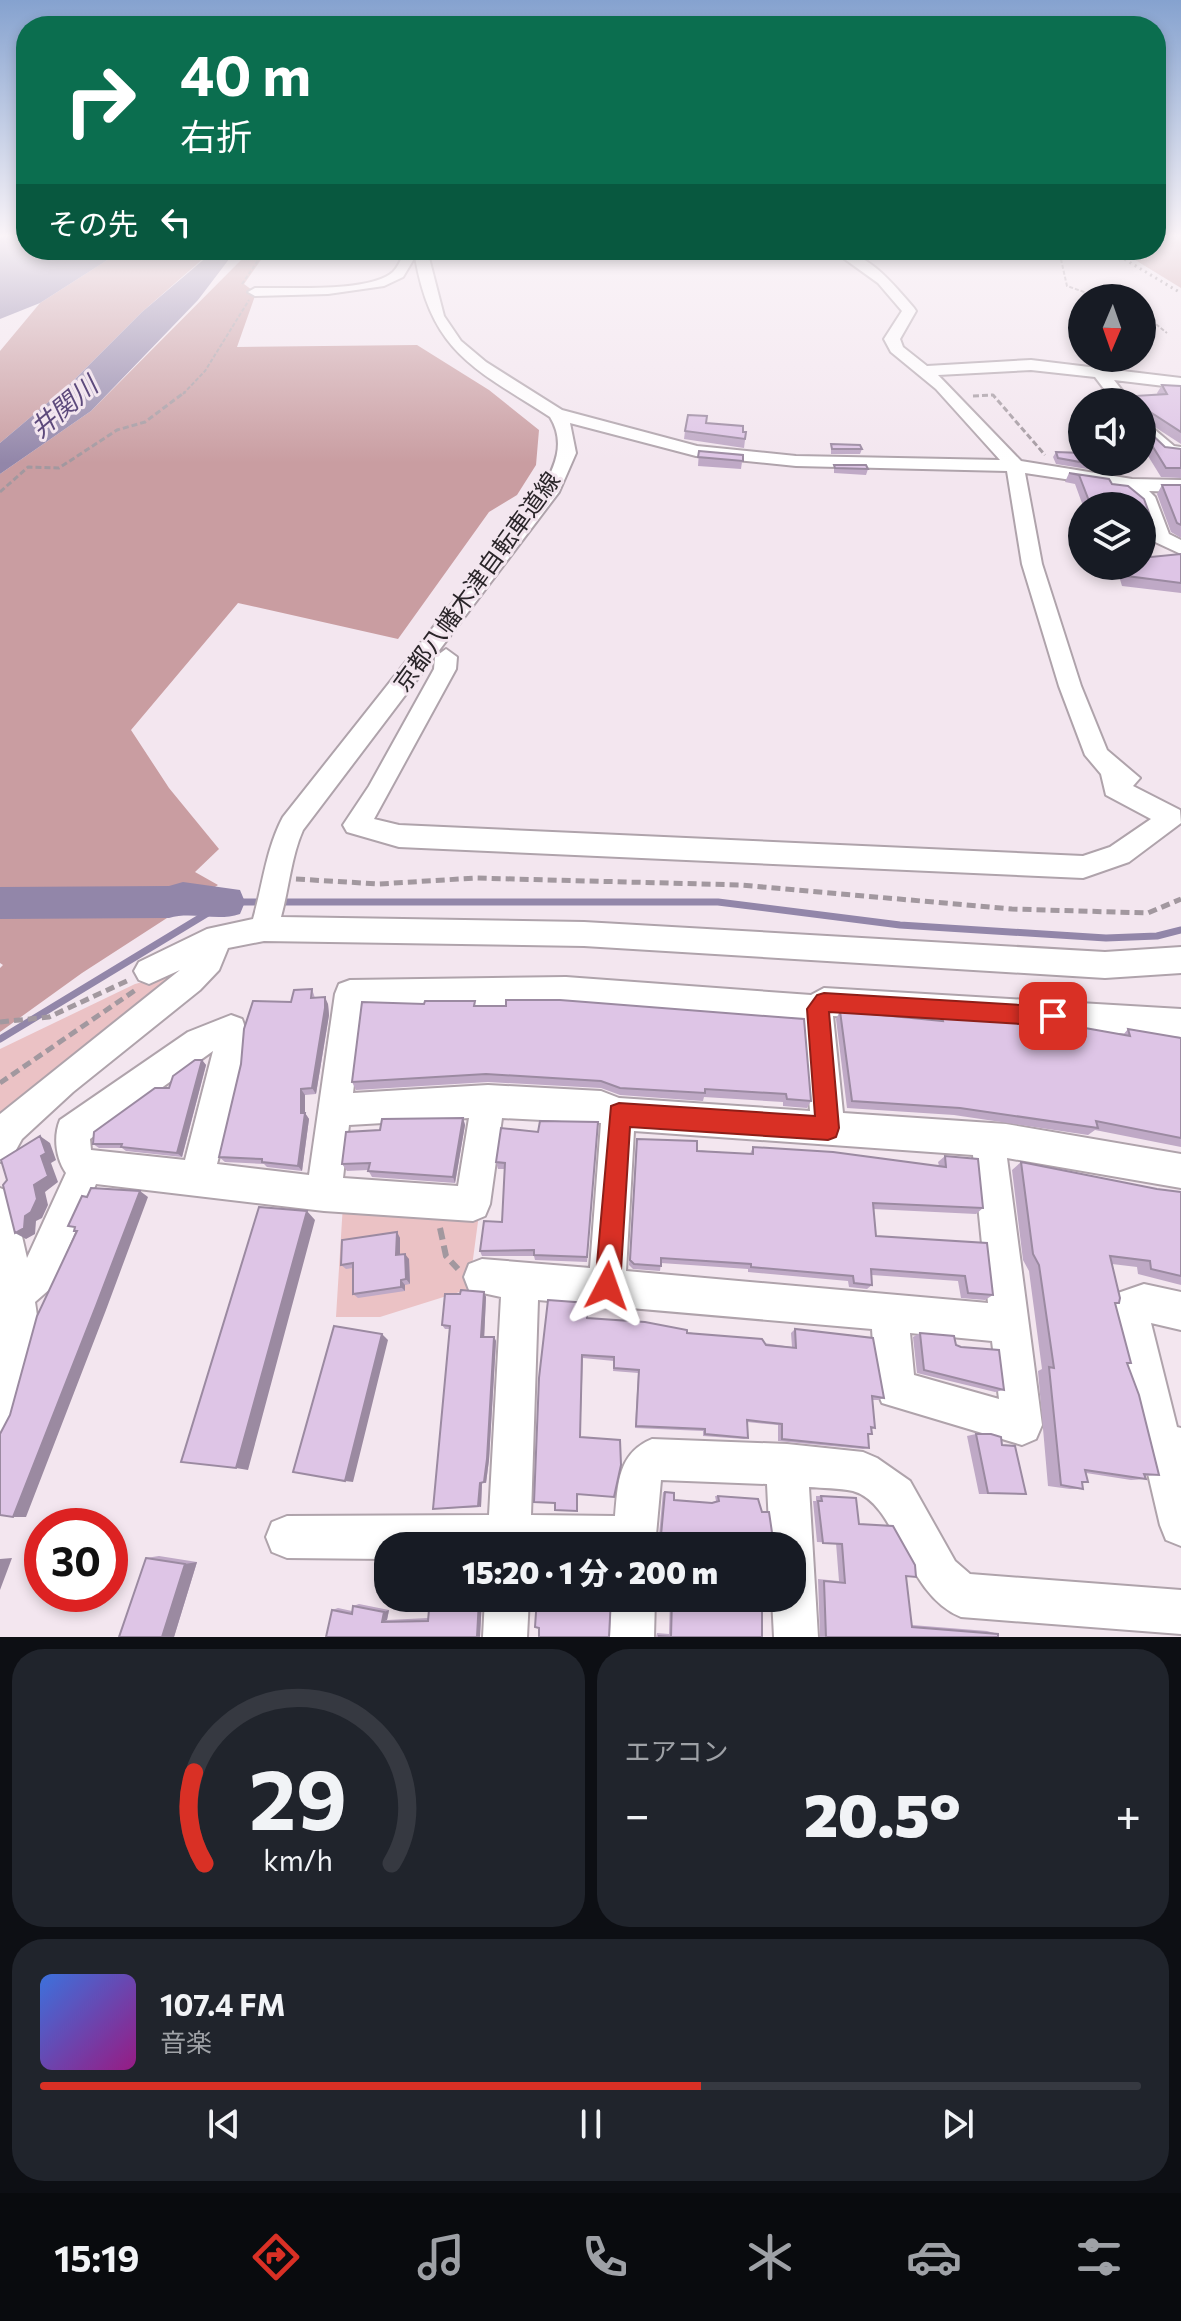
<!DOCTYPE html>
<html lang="ja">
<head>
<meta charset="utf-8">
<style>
	:root { --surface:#171b24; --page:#20242c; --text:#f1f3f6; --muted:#9ea1a6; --line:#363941; --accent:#d93025 }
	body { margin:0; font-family:Commissioner,"Noto Sans JP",sans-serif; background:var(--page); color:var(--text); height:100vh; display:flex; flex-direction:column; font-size:30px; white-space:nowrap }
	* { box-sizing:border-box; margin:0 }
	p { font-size:26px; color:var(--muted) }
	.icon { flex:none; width:44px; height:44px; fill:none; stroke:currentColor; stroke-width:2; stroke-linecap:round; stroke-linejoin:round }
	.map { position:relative; height:1637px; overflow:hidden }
	.drawer { display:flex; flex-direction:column; gap:12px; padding:12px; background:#0d0f14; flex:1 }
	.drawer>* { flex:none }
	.guide { position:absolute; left:16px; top:16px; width:1150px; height:244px; border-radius:32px; box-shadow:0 4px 12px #0003; background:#0b6e4f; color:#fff; overflow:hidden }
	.needle { width:52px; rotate:182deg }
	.controls { position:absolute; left:1068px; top:284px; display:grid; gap:16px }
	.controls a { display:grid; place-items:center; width:88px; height:88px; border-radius:50%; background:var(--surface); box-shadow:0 4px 12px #0003; font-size:40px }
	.speed { position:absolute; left:24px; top:1508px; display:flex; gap:16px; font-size:40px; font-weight:700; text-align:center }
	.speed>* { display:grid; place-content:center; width:104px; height:104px; border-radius:50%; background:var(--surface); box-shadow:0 4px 12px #0003; line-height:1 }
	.speed .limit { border:12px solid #d22; background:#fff; color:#111 }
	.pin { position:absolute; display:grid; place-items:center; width:68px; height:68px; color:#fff; margin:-34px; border-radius:16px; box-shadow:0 4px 12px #0006 }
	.me { position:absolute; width:88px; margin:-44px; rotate:4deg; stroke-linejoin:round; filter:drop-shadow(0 0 6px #0008) }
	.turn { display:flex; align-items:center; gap:28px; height:168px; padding:0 32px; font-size:36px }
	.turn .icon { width:104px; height:104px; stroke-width:2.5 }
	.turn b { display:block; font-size:56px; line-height:68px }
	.then { display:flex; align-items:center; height:76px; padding:0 32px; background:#0003; gap:16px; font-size:30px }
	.big { font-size:60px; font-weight:800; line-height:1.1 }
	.drawer .tile { flex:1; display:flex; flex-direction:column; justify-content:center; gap:12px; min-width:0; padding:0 28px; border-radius:32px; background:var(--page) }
	.drawer .dial { align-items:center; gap:0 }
	.dial svg { height:208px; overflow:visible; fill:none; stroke:var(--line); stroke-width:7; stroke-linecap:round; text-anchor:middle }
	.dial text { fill:var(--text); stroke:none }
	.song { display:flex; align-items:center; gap:24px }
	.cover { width:96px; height:96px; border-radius:12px; background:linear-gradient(135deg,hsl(220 70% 55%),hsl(310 70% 35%)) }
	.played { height:8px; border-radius:4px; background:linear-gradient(90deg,var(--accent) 60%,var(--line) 60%) }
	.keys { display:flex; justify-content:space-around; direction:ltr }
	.heat { display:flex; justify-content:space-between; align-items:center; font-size:44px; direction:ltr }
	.drawer .tiles { flex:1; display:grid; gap:12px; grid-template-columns:1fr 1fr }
	.tile:last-child { grid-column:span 2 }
	.trip { position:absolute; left:374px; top:1532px; width:432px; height:80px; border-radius:32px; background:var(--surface); box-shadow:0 4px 12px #0003; font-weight:800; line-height:80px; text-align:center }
	.tabs { display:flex; height:128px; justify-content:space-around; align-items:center; background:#090b0e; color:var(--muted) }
	.tabs .icon { width:56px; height:56px }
	.tabs .current { color:var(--accent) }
	.tabs b { font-size:36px; color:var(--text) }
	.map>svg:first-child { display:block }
</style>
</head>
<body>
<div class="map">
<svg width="1181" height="1637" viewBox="0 0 1181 1637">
	<rect width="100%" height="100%" fill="#f3e6ef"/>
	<path fill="#ebc2c5" d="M184 971 0 1128V1049L135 984Z
		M343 1204 479 1214 469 1289 380 1317H336Z"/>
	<path fill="#c99da1" d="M1156 234H1181V288L1132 258 1134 250H1156Z
		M110 250H213L142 312 71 383 0 443V351L40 303 109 259Z
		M251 250H268L244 284 256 293 237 347 417 345 489 390 539 430 536 465 517 495 489 512 398 639 238 603 131 730 169 788 219 849 195 872 218 885 82 973 0 1032V968L3 965 0 963V474L91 411Z"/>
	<path fill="#9286a9" d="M5 234H26V250H110L109 259 40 303 0 319V238Z
		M215 250H236L198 300 91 411 0 474V443L71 383 142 312Z"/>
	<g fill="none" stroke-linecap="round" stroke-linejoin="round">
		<path stroke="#9286a9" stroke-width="7" d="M279 902H718L900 925 1106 938 1157 936 1181 930
			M0 1039 226 902H264"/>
		<path fill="#9286a9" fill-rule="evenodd" d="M183 882 240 890 245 902 240 914C216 922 193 911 169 918L0 919V887L169 886Z"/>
		<g stroke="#afa3ab" stroke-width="4">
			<path id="minor" d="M405 250H427L444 316 461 341 486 362 562 410 697 446 796 456 1000 460 936 389 891 352 884 339 902 311 878 283 832 250C867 250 893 284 914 308L916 311 900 339 903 347 927 366 1031 360 1181 378V388L1114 380 1131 402H1114L1095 377 1031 370 938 375 1021 461 1132 479 1181 480V492L1149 491 1155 497 1169 534 1181 540V554L1153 541 1142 506 1118 487 1025 473 1042 564 1081 686 1107 750 1140 778 1133 786 1180 810 1181 823 1129 862 1083 878 399 847 347 832 343 825 369 786 434 669 435 657 446 649 457 657 456 669 374 819 399 825 1083 856 1110 847 1151 819 1106 795 1101 774 1085 755 1059 686 1022 564 1007 471 796 466 696 456 570 423 576 453 559 492 303 830C291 857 289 888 281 917L584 922 1105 952 1181 947V973L1105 978 584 946 264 941 228 948 219 970 200 990 73 1092 22 1139 12 1157 0 1162V1114L180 970 149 984 139 980 134 971 139 962 207 929 253 919C263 884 266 849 283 817L542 490C555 466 566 443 550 417 474 368 432 353 415 257L403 277 384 286 328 294 255 296 248 292 255 288C286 287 370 293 393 272 399 266 402 257 405 250Z
				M1142 419 1174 446 1181 447V457L1162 454 1142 434Z
				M566 977 811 995 824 988 1181 1009V1037L833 1016 843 1113 1006 1124 1181 1154V1188L1007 1158 1042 1425 1036 1439 1022 1445 882 1403 876 1389 872 1329 538 1300 531 1515 615 1516C618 1483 618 1453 652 1439L787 1444 863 1452 877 1458 910 1481 955 1561 970 1574 1181 1590V1634L961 1617C903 1593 899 1504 853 1491 839 1488 823 1488 809 1487L818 1637H774L772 1598H792V1546H770L767 1484 661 1480 655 1546H388V1559L287 1558 272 1552 266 1537 272 1522 287 1516 489 1515 501 1297 469 1290 464 1277 469 1264 482 1259 590 1268 601 1123 502 1118 490 1204 485 1216 473 1221 324 1211 96 1184 51 1288 35 1302C43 1344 30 1392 14 1431L0 1437V1188L12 1193 27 1258 66 1173C56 1159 53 1137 60 1120L188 1032 231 1015 242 1019C256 1050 226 1130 217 1164L309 1175 335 994 339 984 350 980ZM566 1005 803 1022 810 1111 619 1098 601 1091 488 1085 353 1093 363 1007ZM213 1051 185 1160 91 1150 90 1139ZM469 1118 458 1186 343 1178 349 1125ZM634 1131 973 1155 988 1303 626 1271ZM910 1333 992 1341 999 1399 914 1375Z
				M1144 1284 1181 1292V1330L1151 1323 1177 1427 1181 1428V1546L1166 1540 1160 1525 1109 1307 1115 1294Z
				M485 1598H529L527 1637H483Z
				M611 1598H655L654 1637H610Z"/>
		</g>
		<path stroke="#a2989f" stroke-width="2" stroke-dasharray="4 2" stroke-linecap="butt" d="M1054 250 1060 255 1067 286 1101 298
			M242 284 265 250
			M1142 313 1167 333
			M183 394 205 371 249 300"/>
		<path stroke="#a2989f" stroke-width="3" stroke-dasharray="6 3" stroke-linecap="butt" d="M973 396 993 395 1045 455
			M0 492 28 467 59 468 117 430 145 422 185 392"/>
		<path stroke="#a2989f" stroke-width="5" stroke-dasharray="9 5" stroke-linecap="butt" d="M296 879 379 884 476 878 740 885 1012 909 1148 913 1181 899
			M0 1022 49 1017 129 980
			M0 1083 137 989"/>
		<path stroke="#a2989f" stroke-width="6" stroke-dasharray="12 6" stroke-linecap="butt" d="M440 1228 446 1256 458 1269"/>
		<use href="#minor" fill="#fff" fill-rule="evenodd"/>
		<path stroke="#847c82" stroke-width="3" stroke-dasharray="2 4" stroke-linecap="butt" d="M1109 250 1181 293"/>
	</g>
	<path fill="#bfa9c6" d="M1162 385 1181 386V444L1144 420V427L1165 447 1181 449V478L1161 477 1148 456H1142V402H1132L1134 396 1158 395 1157 393Z
		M706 423 746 432 744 448 684 439 685 431Z
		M831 444 862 449 860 454H831Z
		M699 451 743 455 741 469 698 466Z
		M1056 452 1097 465 1094 470 1056 464 1053 457Z
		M834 465 868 469 866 475 834 473Z
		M1069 473 1109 479 1112 484 1128 486 1144 499 1152 521 1146 530H1142V506H1083L1075 484 1065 482Z
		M1162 485H1181V538L1171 532 1157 494Z
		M1181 554V593L1122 586 1116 566H1142L1151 557Z
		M312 989 315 998 328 1004 329 1015 316 1094 305 1095V1113L309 1119 302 1171 267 1167 264 1164 225 1162 219 1157 291 1002Z
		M424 1004 476 1006 811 1101 807 1108 783 1106V1102L704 1097 703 1101 620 1095 601 1088 488 1082 356 1090 352 1082Z
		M840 1011 940 1020 942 1017 1078 1034 1085 1028 1123 1035 1128 1029 1181 1038V1147L1095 1130 1088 1135 954 1115 847 1108 836 1019Z
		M202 1060 206 1065 182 1157 126 1151 122 1148H99L93 1144 169 1088Z
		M463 1118 465 1125 455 1183 372 1177 368 1170 347 1171 342 1164 380 1130Z
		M598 1122 587 1262 535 1260 534 1256H482L480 1251 502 1222 505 1169H498L496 1162 538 1132Z
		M636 1146 750 1154 753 1147 939 1166 938 1162 945 1156 983 1208 976 1214 873 1209 876 1236 987 1243 993 1295 985 1300 961 1298 958 1281 872 1275V1285L867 1289 849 1287 848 1281 748 1272V1269L661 1263 660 1271 633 1269 629 1265Z
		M1021 1162 1157 1189 1181 1192V1285L1138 1274 1137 1267 1112 1264 1119 1303 1115 1304 1131 1363 1128 1364 1159 1475 1145 1476 1146 1479 1131 1480 1086 1473 1082 1483 1083 1489H1070L1048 1486 1038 1371 1042 1369 1029 1271 1023 1260 1012 1170Z
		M397 1232 400 1238V1254L409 1259 410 1284 405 1285V1291L358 1298 353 1294V1268L346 1269 341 1265Z
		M484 1292 486 1297 484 1337H494L496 1341 489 1460 486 1483H482L481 1507 433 1509 450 1329H445L442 1325 460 1294Z
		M587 1318 792 1347 791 1333 795 1329 884 1398 878 1400H872L875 1428 872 1429V1434L868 1435 869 1448 863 1449 778 1441V1425L747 1422 748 1438 744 1439 703 1436V1431L635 1428 638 1373 613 1371 614 1361 583 1358 578 1495 555 1503Z
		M920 1333 956 1345 1004 1390 995 1392 917 1373 913 1337Z
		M976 1434 1002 1445 1026 1494H979L967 1436Z
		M663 1492H665L674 1500 710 1503 716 1501 715 1496H718L774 1546H658Z
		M816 1496H821L859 1524 906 1576 912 1625 987 1631 998 1634V1637H820L818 1579 839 1581 836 1543 817 1542 813 1501H816Z
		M159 1556 197 1562 174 1637 146 1558Z
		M482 1599 480 1637H326L332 1610 338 1608 352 1611 353 1606 359 1604 389 1610 387 1620 428 1618Z
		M670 1599 762 1607V1637H656L657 1633 669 1634Z"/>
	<path fill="#9b8aa1" d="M325 997 328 1004 329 1015 316 1094 312 1088Z
		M202 1060 206 1065 182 1157 177 1153Z
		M301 1089 305 1095V1113L309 1119 302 1171 298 1166Z
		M463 1118 465 1125 455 1183 453 1177Z
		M40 1136 50 1143 56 1160 51 1163 58 1182 45 1192 48 1205 42 1218 36 1221 35 1234 26 1239 15 1233 25 1216 34 1185Z
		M140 1191 148 1197 106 1310 26 1517H13Z
		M307 1211 315 1220 248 1470 236 1468Z
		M397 1232 400 1238V1260L396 1255Z
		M405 1254 409 1259 410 1284 406 1279Z
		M401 1280 405 1285V1291L401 1287Z
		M484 1292 486 1297 484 1341 481 1337Z
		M382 1334 388 1340 353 1482 345 1481Z
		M494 1337 496 1341 489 1460 486 1483 484 1482Z
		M480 1483H482L481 1507 478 1506Z
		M12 1558 0 1590V1559Z
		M197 1562 174 1637H162L185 1564Z
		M482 1598 480 1637H477L479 1600Z
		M389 1610 387 1620 382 1622 384 1612Z"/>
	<path fill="#dec5e6" stroke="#9b8aa1" stroke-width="2" d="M1162 385 1181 386V432L1144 408V427L1165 447 1181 449V468H1166L1153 447 1142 446V407H1144L1142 402H1140L1134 396 1167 394Z
		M688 415 707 416 706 423 743 426V432H746L745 439 685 431Z
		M831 444 860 445 862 449H832Z
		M699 451 743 455V461L698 457Z
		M1056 452 1082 453V462H1095L1097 465 1058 458Z
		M834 465H866L868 469 835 468Z
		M1069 473 1109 479 1112 484 1128 486 1144 499 1152 521 1142 520V506H1091L1079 475Z
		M1162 485H1181V525L1177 523Z
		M1142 531 1151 557 1181 554V583L1127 576 1124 566H1142Z
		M312 989 311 998 325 997V1008L312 1088 301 1089V1113H305L298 1166 262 1162V1159L219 1157 241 1064 244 1029 253 1001 291 1002 294 990Z
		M506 1000H560L804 1019 811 1101 787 1099 786 1094 705 1089V1093L620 1088 601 1081 486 1074 352 1082 362 1002 424 1004 425 1001H475L474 1006H506Z
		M840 1011 943 1021 942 1017 1024 1022 1086 1036 1085 1028 1130 1036 1128 1029 1181 1038V1138L1096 1121 1098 1128 960 1108 852 1101Z
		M195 1060H202L177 1153 121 1147 122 1144H93L94 1132 155 1088H169L173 1076Z
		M463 1118 453 1177 368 1171 370 1163 342 1164 346 1132 380 1130 382 1119Z
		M540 1121 598 1122 587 1257 534 1255V1250L480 1251 484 1221 502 1222 505 1163 496 1162 501 1128 538 1132Z
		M40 1136 46 1153 41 1156 48 1176 34 1185 37 1199 31 1212 25 1216 24 1228 15 1233 3 1185 7 1180 1 1160Z
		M637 1139 697 1141V1151L753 1154V1147L833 1152 946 1167 945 1156 978 1159 983 1208 873 1203 876 1236 987 1243 993 1295 968 1293 965 1276 871 1269 872 1285 854 1283 853 1276 751 1267V1264L661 1258V1266L634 1264 630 1260Z
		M1021 1162 1157 1189 1181 1192V1276L1151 1269 1150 1261 1110 1256 1120 1298 1119 1303H1115L1131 1363H1127L1139 1395 1159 1475 1144 1474 1146 1479 1085 1470 1088 1482H1082L1083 1489 1061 1485 1049 1367 1054 1368 1039 1265 1033 1254Z
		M91 1188 140 1191 96 1306 13 1517 0 1515V1434L10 1415 37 1316 77 1231H74L75 1227 68 1226 82 1196 87 1197Z
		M259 1207 307 1211 236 1468 181 1462Z
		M397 1232 396 1255 405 1254 406 1279 401 1280V1287L353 1294V1263L341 1265 342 1240Z
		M461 1290 484 1292 481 1337H494L487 1459 484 1482 480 1483 478 1506 433 1509 450 1326 442 1325 445 1294H460Z
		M548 1300 588 1303 587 1318 645 1322 687 1330V1333L762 1339 766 1345 796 1348 795 1329 873 1338 884 1398 872 1396 875 1428 871 1427 872 1434H868L869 1448 782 1439V1424L747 1420 748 1438 705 1434V1429L636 1426 639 1370 614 1368V1357L582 1355 580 1437 620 1440 621 1465 614 1497 577 1494V1511L555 1510V1503L534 1502 539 1378Z
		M334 1326 382 1334 345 1481 293 1472Z
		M920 1333 954 1336 956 1345 961 1347 999 1350 1004 1390 924 1370Z
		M976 1434H991L1001 1437 1002 1445 1015 1446 1026 1494 988 1493Z
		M665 1492 674 1493V1500L712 1503 719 1501 718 1496 758 1499 762 1512H769L774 1546H660Z
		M821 1496 856 1498 859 1524 893 1526 915 1565 916 1577 906 1576 912 1627 998 1634V1637H826L824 1581 845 1583 842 1544 823 1543 818 1501H822Z
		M146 1558 185 1564 162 1637H119Z
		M430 1598H485L479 1600 477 1637H326L332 1610 352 1614 353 1606 384 1612 382 1622 428 1621Z
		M537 1598H611L609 1637H539V1628L535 1627Z
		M662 1598H774V1608L762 1607V1637H659V1636L671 1637 672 1599Z"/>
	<linearGradient id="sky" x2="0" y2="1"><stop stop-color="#85a2cf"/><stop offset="0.51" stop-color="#faf4f8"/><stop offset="1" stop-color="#faf4f8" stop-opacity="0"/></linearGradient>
	<rect width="1181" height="463" fill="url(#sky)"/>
	<path fill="#d93025" stroke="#8d1f18" stroke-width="2" d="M824 993 1053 1007 1060 1009 1063 1016 1060 1023 1053 1026 829 1012 839 1128 836 1137 828 1140 630 1127 620 1286 616 1295 607 1299 598 1295 595 1286 611 1106 619 1103 815 1116 807 1009 817 995Z"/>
	<g text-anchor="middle" stroke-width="6" stroke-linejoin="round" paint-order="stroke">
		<g font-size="24" fill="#2a2529" stroke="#f3e6ef">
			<text transform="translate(477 582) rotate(-54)" y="8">京都八幡木津自転車道線</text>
		</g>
		<g font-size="26" font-style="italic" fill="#5d4a7c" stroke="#f3e6ef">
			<text transform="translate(64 407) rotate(-40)" y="9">井関川</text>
		</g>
	</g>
</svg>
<div class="controls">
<a><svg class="needle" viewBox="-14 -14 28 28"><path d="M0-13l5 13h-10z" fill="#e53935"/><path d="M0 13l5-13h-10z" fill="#9ea1a6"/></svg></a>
<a><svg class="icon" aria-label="sound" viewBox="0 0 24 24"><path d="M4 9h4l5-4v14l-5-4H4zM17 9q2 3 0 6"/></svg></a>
<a><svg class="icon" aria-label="layers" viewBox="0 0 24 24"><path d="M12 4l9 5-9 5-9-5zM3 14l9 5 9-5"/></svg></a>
</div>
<div class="speed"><div class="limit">30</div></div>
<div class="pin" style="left:1053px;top:1016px;background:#d93025"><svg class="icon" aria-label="arrive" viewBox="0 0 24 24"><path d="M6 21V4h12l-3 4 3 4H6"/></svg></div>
<svg class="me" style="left:607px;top:1286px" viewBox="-20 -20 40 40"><path d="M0-17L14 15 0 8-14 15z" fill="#d93025" stroke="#fff" stroke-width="4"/></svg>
<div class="trip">15:20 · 1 分 · 200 m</div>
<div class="guide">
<div class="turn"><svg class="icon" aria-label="right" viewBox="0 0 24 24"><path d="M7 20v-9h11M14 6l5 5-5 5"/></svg><div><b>40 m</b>右折</div></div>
<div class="then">その先<svg class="icon" aria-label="left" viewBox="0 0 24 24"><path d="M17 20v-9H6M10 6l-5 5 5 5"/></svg></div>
</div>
</div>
<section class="drawer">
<div class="tiles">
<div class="tile dial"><svg viewBox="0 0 100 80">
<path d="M14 69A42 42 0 1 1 86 69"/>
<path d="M14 69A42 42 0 0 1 10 34" stroke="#d93025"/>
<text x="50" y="56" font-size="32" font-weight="700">29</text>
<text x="50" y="72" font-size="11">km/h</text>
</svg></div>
<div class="tile"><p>エアコン</p>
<div class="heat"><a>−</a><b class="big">20.5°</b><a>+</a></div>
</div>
<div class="tile">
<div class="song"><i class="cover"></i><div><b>107.4 FM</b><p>音楽</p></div></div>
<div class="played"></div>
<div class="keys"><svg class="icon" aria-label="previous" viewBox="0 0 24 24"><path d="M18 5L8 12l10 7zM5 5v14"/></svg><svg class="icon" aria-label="pause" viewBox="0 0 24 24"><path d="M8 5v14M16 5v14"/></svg><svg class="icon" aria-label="next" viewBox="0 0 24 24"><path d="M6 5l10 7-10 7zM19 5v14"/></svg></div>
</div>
</div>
</section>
<nav class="tabs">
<b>15:19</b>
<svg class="icon current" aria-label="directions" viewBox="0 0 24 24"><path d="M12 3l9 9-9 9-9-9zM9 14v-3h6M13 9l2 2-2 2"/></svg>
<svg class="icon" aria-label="music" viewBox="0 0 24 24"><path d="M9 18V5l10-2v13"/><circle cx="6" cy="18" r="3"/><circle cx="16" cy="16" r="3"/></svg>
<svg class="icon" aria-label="phone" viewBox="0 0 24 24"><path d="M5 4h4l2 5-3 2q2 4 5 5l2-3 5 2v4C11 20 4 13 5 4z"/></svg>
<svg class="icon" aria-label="climate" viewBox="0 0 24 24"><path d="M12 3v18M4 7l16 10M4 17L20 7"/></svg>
<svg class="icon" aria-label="car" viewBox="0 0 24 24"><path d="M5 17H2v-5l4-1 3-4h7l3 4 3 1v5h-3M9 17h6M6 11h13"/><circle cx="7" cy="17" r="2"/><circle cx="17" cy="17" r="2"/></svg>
<svg class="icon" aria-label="filters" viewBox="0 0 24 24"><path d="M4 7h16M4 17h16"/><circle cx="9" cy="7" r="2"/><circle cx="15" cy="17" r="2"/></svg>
</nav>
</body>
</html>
